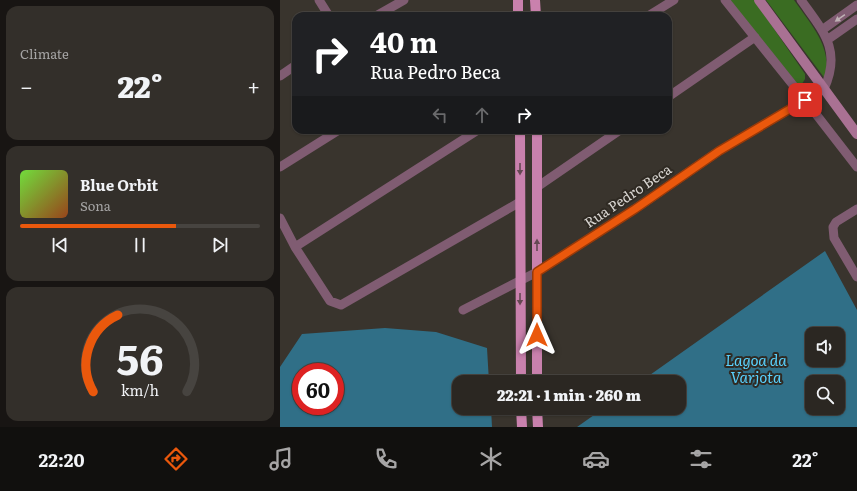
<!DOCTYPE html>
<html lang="en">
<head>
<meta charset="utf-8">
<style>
	:root { --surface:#2b2722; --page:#332f2a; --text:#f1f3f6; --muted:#a6a5a5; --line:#474440; --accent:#ea580c }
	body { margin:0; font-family:Literata,serif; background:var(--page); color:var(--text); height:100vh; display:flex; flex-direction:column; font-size:15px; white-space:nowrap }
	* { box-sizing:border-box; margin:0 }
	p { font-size:13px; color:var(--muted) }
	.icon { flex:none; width:22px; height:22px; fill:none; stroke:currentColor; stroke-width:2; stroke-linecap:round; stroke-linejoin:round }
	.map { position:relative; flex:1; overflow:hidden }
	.panel { display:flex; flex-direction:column; gap:6px; padding:6px; background:#181513; width:280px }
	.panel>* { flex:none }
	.banner { position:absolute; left:12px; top:12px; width:380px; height:122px; border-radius:12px; box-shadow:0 1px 3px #0004,0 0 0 1px var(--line); background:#202124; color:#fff; overflow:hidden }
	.tools { position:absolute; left:525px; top:327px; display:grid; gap:8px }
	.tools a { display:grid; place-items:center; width:40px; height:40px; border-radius:8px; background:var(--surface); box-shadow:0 1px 3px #0004,0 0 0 1px var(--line); font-size:20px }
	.speed { position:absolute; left:12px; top:363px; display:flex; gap:8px; font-size:20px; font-weight:700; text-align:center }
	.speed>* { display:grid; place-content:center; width:52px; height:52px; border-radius:50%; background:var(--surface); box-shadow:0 1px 3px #0004,0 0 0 1px var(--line); line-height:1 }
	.speed .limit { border:6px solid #d22; background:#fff; color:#111 }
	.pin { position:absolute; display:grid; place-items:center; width:34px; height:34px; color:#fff; margin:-17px; border-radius:8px; box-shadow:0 2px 6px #0006 }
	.me { position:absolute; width:44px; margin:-22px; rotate:0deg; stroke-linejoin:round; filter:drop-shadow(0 0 3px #0008) }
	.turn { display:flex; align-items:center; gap:14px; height:84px; padding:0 12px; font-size:18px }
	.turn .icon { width:52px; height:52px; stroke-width:2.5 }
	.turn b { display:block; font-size:28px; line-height:34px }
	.lanes { display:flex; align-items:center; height:38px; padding:0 12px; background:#0003; justify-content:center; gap:20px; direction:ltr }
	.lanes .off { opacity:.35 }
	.big { font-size:30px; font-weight:800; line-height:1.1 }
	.panel .tile { flex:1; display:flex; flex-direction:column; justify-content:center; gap:6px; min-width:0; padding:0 14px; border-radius:12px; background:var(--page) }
	.panel .dial { align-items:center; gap:0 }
	.dial svg { height:104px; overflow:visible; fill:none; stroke:var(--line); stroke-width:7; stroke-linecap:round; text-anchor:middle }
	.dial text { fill:var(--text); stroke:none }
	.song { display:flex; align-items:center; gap:12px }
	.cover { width:48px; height:48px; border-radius:6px; background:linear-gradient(135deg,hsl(100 70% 55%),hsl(20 70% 35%)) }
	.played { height:4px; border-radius:2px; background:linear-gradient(90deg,var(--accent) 65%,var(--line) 65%) }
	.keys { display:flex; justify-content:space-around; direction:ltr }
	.heat { display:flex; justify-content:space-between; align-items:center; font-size:22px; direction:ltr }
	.trip { position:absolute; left:172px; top:375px; width:234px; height:40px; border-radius:12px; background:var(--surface); box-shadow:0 1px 3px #0004,0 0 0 1px var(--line); font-weight:800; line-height:40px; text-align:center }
	.tabs { display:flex; height:64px; justify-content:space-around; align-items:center; background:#11100e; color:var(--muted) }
	.tabs .icon { width:28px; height:28px }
	.tabs .current { color:var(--accent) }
	.tabs b { font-size:18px; color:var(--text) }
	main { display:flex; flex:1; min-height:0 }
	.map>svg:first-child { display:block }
</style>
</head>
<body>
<main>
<section class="panel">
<div class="tile"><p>Climate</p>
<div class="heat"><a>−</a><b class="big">22°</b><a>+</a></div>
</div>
<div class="tile">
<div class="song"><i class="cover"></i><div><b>Blue Orbit</b><p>Sona</p></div></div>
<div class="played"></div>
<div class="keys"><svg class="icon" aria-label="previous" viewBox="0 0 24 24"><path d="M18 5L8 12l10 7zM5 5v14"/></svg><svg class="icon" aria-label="pause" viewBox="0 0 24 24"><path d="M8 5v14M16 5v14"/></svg><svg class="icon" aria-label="next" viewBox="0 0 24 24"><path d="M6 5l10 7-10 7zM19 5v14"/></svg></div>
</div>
<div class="tile dial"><svg viewBox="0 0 100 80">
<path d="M14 69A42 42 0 1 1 86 69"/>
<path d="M14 69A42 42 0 0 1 33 10" stroke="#ea580c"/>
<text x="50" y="56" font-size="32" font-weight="700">56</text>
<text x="50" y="72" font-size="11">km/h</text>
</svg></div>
</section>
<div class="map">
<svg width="577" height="427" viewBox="0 0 577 427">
	<rect width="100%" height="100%" fill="#39342d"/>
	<path fill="#3a6c22" d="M450 0H474L525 74V79L520 87Z
		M486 0H514C532 26 552 46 546 80Z"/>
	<path fill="#306f87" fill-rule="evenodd" d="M545 251 577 310V427H297L324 408H399V382H360ZM532 334H558V360H532ZM532 382H558V408H532Z
		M105 328 156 332 207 348 209 382H179V408H211L212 427H0V367L22 334ZM21 372H55V406H21Z"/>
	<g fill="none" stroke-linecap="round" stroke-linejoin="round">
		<path stroke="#805c72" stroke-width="9" d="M39 0 49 16
			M445 0 525 100 544 89C562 50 543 31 521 0
			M96 16 124 0
			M368 16 394 0
			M542 30 577 5
			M547 40 577 19
			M0 76 16 65
			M388 97 475 37
			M0 167 59 130
			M257 187 340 130
			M577 209 556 222 553 227 554 238 577 277
			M0 218 15 247 50 301 61 305 240 202
			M15 247 198 130
			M183 310 257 272 355 209 439 151 525 100 577 167"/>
		<path stroke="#a97193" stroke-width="10" d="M479 0 577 134"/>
		<path stroke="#c981ad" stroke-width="10" d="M238 0V16
			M255 0 256 16
			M240 130 241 382
			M257 130V382
			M241 408 242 427
			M257 408 258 427"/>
	</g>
	<defs><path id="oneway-solid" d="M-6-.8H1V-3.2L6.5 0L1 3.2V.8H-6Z"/></defs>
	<use fill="#beb1b4" href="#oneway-solid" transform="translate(560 18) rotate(145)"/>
	<g fill="#654853">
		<use href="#oneway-solid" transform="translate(240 169) rotate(90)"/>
		<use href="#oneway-solid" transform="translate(257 245) rotate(-90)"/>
		<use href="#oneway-solid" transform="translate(240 299) rotate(90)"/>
	</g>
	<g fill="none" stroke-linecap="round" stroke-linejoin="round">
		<g stroke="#983908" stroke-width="10">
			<path id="route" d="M257 335V272L355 209 439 151 525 100"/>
		</g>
		<use href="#route" stroke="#ea580c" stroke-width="7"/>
	</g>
	<g text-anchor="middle" stroke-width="4" stroke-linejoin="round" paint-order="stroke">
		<g font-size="14" fill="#d8d5d1" stroke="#2f2a23">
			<text transform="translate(348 196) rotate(-34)" y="5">Rua Pedro Beca</text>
		</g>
		<g font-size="15" font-style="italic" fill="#59d1fd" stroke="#2f2a23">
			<text x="476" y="366">Lagoa da<tspan x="476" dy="17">Varjota</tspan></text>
		</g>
	</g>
</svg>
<div class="tools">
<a><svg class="icon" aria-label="sound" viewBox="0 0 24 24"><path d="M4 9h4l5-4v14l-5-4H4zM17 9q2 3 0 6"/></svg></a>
<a><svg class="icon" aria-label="search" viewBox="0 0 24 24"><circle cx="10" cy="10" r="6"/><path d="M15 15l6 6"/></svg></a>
</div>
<div class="speed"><div class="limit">60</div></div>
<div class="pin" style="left:525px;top:100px;background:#d93025"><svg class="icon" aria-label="arrive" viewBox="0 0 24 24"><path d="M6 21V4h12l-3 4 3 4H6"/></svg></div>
<svg class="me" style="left:257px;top:335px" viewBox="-20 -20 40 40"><path d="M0-17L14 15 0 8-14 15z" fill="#ea580c" stroke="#fff" stroke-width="4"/></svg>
<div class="trip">22:21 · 1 min · 260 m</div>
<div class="banner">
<div class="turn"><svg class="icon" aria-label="right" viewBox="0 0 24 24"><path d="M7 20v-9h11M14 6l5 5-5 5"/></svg><div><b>40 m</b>Rua Pedro Beca</div></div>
<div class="lanes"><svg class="icon off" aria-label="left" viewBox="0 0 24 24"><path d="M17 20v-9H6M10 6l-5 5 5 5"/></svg><svg class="icon off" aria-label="ahead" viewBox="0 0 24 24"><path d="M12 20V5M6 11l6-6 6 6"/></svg><svg class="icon" aria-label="right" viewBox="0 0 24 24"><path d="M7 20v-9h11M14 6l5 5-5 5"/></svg></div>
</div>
</div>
</main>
<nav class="tabs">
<b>22:20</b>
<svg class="icon current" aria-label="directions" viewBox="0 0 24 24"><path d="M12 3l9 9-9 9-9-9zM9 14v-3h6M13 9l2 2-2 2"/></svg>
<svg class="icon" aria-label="music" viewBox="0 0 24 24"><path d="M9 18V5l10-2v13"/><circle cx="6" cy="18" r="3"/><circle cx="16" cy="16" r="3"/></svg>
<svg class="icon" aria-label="phone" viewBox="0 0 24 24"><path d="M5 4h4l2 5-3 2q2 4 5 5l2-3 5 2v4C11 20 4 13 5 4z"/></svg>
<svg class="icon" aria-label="climate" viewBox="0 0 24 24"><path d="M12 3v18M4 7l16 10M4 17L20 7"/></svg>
<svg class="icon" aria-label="car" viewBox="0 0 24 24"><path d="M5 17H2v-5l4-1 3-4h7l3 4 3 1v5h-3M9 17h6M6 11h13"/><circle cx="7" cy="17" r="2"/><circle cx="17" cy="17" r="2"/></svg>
<svg class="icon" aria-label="filters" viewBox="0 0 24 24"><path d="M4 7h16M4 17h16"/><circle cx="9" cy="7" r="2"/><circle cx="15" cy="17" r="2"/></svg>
<b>22°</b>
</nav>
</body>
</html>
